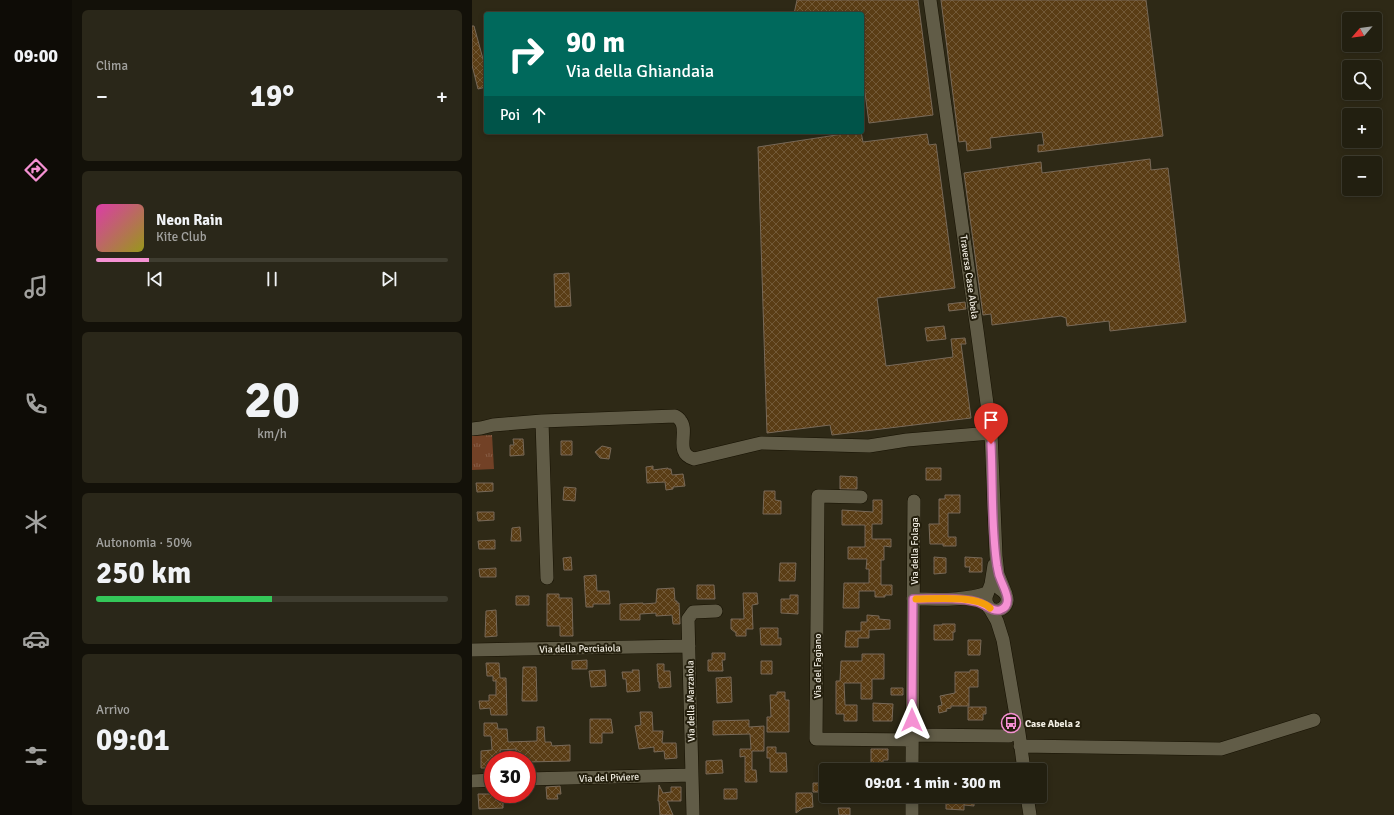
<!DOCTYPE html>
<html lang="it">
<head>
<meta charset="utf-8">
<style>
	:root { --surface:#221f10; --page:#2a2719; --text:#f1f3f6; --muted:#a2a29f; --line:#3f3d30; --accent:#f591d3 }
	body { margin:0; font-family:Signika,sans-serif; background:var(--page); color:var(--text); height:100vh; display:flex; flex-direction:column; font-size:15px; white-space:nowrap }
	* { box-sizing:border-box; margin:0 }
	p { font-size:13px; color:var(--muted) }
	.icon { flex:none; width:22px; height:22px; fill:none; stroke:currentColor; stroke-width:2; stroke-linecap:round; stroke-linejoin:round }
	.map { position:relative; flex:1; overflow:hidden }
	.side { display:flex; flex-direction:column; gap:10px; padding:10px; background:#131109; width:400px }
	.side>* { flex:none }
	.banner { position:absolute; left:12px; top:12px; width:380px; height:122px; border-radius:4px; box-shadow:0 2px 6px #0003,0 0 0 1px var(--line); background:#00695c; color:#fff; overflow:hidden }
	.needle { width:26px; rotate:242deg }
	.fabs { position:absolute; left:870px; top:12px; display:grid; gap:8px }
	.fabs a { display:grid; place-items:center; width:40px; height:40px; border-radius:4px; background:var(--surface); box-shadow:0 2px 6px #0003,0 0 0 1px var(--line); font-size:20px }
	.speed { position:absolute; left:12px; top:751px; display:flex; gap:8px; font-size:20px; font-weight:700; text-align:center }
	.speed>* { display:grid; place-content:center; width:52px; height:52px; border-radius:50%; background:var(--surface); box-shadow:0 2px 6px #0003,0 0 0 1px var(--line); line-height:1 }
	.speed .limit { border:6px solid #d22; background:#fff; color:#111 }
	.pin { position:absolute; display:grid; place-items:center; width:34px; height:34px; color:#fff; margin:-41px -17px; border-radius:50% 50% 50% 0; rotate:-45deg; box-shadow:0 0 4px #0007 }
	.pin .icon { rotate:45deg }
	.me { position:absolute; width:44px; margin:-22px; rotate:0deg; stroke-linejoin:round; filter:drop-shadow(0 0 3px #0008) }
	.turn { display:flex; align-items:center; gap:14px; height:84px; padding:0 16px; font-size:18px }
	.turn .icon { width:52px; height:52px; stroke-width:2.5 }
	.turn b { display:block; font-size:28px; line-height:34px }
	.then { display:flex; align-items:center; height:38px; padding:0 16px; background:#0003; gap:8px; font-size:15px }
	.big { font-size:30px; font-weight:700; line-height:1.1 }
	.side .widget { flex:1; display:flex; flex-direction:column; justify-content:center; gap:6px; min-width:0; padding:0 14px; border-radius:6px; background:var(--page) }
	.side .dial { align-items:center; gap:0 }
	.dial b { font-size:52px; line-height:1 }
	.song { display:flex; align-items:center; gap:12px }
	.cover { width:48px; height:48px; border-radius:6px; background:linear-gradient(135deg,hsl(320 70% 55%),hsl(60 70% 35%)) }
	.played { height:4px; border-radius:2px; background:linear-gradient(90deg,var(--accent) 15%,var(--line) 15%) }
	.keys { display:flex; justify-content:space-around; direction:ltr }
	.heat { display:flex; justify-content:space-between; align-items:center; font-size:22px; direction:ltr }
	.charge { height:6px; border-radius:3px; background:linear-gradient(90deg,#34c759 50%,var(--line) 0) }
	.trip { position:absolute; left:347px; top:763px; width:228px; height:40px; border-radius:4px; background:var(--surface); box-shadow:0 2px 6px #0003,0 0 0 1px var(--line); font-weight:700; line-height:40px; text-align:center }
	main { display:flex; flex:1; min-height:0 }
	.tab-bar { display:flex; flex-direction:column; width:72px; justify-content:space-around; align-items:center; background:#0e0c06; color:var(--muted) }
	.tab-bar .icon { width:28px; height:28px }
	.tab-bar .current { color:var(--accent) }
	.tab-bar b { font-size:18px; color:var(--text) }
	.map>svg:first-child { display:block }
</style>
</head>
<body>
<main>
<nav class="tab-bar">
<b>09:00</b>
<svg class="icon current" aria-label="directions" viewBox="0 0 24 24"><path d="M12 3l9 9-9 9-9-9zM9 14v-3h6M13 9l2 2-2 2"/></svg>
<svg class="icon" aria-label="music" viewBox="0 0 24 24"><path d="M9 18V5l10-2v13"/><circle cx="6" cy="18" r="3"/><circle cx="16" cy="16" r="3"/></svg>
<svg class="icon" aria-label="phone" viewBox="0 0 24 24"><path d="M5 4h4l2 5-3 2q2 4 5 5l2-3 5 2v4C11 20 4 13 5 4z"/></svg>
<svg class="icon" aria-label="climate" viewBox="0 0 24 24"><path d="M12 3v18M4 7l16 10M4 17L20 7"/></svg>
<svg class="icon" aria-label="car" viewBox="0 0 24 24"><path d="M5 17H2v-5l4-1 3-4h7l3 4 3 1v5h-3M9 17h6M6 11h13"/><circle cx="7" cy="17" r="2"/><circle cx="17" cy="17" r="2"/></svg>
<svg class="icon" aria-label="filters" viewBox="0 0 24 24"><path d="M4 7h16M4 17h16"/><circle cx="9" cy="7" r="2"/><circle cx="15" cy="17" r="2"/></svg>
</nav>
<section class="side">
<div class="widget"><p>Clima</p>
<div class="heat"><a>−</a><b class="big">19°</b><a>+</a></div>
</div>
<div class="widget">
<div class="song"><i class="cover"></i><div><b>Neon Rain</b><p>Kite Club</p></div></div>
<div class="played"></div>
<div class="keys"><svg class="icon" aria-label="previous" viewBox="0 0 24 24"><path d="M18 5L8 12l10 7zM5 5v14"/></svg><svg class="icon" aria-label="pause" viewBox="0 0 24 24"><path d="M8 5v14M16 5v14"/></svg><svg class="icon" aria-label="next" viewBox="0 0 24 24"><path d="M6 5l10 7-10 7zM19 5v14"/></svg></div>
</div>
<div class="widget dial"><b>20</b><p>km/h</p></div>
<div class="widget"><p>Autonomia · 50%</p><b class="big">250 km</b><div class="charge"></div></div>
<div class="widget"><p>Arrivo</p><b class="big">09:01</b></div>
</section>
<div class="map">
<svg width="922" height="815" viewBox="0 0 922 815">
	<defs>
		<pattern id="grass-tufts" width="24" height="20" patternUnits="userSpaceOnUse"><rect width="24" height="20" fill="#724126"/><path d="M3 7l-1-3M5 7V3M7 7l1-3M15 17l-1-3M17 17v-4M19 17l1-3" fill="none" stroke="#875d45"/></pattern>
		<pattern id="building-cross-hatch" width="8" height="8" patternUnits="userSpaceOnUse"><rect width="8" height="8" fill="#5a3d15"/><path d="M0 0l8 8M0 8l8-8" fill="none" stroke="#725937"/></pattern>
	</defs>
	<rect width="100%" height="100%" fill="#2e2916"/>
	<path fill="url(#grass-tufts)" d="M20 435 22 469 0 470V436Z"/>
	<path fill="url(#building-cross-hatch)" stroke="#786958" d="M325 0H446L461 115 397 123 390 70V13L322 14Z
		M469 0H674L691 136 566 152V145H572L570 132 518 138 519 148 495 151 494 141 487 142Z
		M0 26H2L14 70V87L6 89 0 65Z
		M384 132H389L391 142 455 134 457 145 464 144 483 288 405 298 410 335 414 366 481 357 479 339 493 338 494 344H489L499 418 360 435 358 425 295 433 286 147Z
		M678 159 679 170 696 168 714 322 638 331 637 321 595 326 594 318 589 316 520 325 519 314 511 315 492 173 569 162 570 173Z
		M97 273 99 306 83 307 82 274Z
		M493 302 494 309 477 311 476 304Z
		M472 326 474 339 455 341 453 328Z
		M41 439H51L52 455 38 456V445H42Z
		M89 441H100V455H89Z
		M130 446 139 448 137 459 128 458 123 452Z
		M181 466V470L196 468V469H199L200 475 211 474 213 486 201 487V489L194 490 193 482 175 483 174 467Z
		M454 468H469V480H454Z
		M368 476 385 477V489H368Z
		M4 483H21V491L5 492Z
		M92 487 104 488 103 501 91 500Z
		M292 491H303V500L309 501V514H291Z
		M473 495H488V513H476V537H484V546H471V544H458L457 524H467V499H473Z
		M401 500H410V524H400V539H419V547L412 546V560H409V585H420V595H413V597H403V591H387V608H371L372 583H397V569H394L395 559H376V547H393V525H370V510L401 512Z
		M5 512H22V520L6 521Z
		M48 527 49 541H39L40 528Z
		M23 540V549H7L6 541Z
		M99 557 100 570H92L91 558Z
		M462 557 474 558V573L462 574Z
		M493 557 510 558V572H497L498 567H493Z
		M308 563H324L323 581H307Z
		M24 568V577H8L7 569Z
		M124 575 125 591H137L138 604H121V607H114L112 576Z
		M225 585H242L243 599H225Z
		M202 588 203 601H205V603H207L208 624H201L200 615 184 616V613L168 614V620H148V604L171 603V604L184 603 185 589Z
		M271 593H285L286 604 280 605 281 629H274V636H264V633L259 629V619H272Z
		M75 594H87V598H100L101 636H88V626H75Z
		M318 595H326V614L309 613V599H318Z
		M44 596H57V605H44Z
		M24 610 25 636 13 637 14 611Z
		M395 615 407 616V619L418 620V629L397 630V638H386V647H373L374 631H389V622H395Z
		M470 624H483V632H481V640H462V625H470Z
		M288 628H306V638H309V645H289Z
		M496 640H509L508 655H496Z
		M240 653H253V660H250L251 671H236V660H240Z
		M390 654H412V679H400V699H389V683H372L373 705H385V721H372V714H364V681H368L369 661H390Z
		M115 660V669H100V661Z
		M289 661H300V674H289Z
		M14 663H27L28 678H34L35 715H19L18 708 8 709 7 701H17V695H24V681H21V676H15Z
		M185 664H192V671H198L199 687 187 688V682H186Z
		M51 667H64L65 701H50Z
		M133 670 134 686 119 687 117 671Z
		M160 670H167L168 691 155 692 154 679H151L150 672H161Z
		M498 670H506V687H497V706H479V708L474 709 475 711 467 713 466 706 470 705 468 696 483 693V672H498Z
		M259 677 260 702 245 703 244 678Z
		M419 688H431V695H419Z
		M305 692H313V700H317V732H295V717H299L298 695H305Z
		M401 703 421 704 420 721H401Z
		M496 707H514V714H511V720H496Z
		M168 712H180L181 731H191L190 743H204L205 758 193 759 192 751 182 752V747L167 749 163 726 169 725Z
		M118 719H139L141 733H130V743H118Z
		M277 720V727L292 726V751H280V770H284L285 782H273V756L268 757V749H279L278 734 241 735V721Z
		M12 723H25L26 729H35L36 742 65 741V727H72L73 742H79L80 746 98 745V761L55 762V760H44V749L28 750 29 760H21V768H9V751L20 750 19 736H12Z
		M295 747H304V753H314L315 772H298V758H295Z
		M399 749H416V760H411V764H399Z
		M250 760 251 773 234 774V761Z
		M341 783H354V792H341Z
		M187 785 191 793 199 792V787H209V801H195L201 815H188L187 801H186Z
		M88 786 89 794H85L86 799H75L74 787Z
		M252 789H265V799H252Z
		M324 793H340L341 807 331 808 324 813Z
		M6 794H31V808L7 809Z
		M474 796H489V798L502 799V806L492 805V810L474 809Z
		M366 808H378V815H367Z"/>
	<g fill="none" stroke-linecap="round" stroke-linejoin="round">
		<g stroke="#161102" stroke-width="14">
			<path id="minor" d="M458 0 505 330 519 433 524 556 526 574 534 594
				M70 421 75 578
				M0 429 9 428 21 425 70 421 203 416C205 417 207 418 208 420 218 431 201 453 222 459L289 443 397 446 435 440 519 433
				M389 497 346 496 344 739 440 740
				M522 565 519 584 514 597V602L525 621 531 640 547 733 552 770
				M441 599C466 599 492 601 515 593
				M517 608C532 616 543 598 528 589
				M0 650 217 646
				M440 735 537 736
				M548 746 749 749 842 720
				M440 770 442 501
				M55 779 220 775
				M0 781 21 780
				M555 796 558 815
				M221 815 216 619 221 612 244 611
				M440 815V796"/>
		</g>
		<use href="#minor" stroke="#615c47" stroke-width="13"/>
	</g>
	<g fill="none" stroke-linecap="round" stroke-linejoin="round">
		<g stroke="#9f5e89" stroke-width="10">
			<path id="route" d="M440 720 441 599C463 599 484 597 505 602 513 604 520 612 528 610 543 605 531 587 528 578 526 574 526 570 525 566 519 527 521 483 519 444"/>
		</g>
		<use href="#route" stroke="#f591d3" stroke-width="7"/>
		<path stroke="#f59e0b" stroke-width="7" d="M444 599C462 599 505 595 518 608"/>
	</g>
	<defs>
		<g id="bus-ring" transform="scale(1)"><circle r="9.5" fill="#241f0d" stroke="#f591d3" stroke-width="1.5"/><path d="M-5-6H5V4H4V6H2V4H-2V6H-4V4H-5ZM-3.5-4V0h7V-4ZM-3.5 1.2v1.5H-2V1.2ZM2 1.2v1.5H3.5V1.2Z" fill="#f591d3"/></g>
	</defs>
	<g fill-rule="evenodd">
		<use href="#bus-ring" x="539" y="723"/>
	</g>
	<g text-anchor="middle" stroke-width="4" stroke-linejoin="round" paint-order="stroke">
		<g font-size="10" fill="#f2eee3" stroke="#241f0d">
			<text transform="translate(498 277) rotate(82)" y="4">Traversa Case Abela</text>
			<text transform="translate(442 551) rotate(-90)" y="4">Via della Folaga</text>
			<text transform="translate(108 648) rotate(-1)" y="4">Via della Perciaiola</text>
			<text transform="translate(345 666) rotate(-90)" y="4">Via del Fagiano</text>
			<text transform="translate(218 701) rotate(-91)" y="4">Via della Marzaiola</text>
			<text transform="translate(137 777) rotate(-2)" y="4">Via del Piviere</text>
		</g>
		<g font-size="10" font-weight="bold" fill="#f2eee3" stroke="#241f0d" text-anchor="start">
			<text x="553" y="727">Case Abela 2</text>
		</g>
	</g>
</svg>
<div class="fabs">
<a><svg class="needle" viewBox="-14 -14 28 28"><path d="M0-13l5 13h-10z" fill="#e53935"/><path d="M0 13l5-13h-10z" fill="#a2a29f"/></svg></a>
<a><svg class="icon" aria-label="search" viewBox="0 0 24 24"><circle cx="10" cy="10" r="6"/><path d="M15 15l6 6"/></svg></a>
<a>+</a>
<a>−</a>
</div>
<div class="speed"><div class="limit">30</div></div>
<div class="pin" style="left:519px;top:444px;background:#d93025"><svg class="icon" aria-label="arrive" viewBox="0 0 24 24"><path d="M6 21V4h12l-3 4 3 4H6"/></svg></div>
<svg class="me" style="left:440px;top:720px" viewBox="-20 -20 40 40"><path d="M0-17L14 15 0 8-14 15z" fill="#f591d3" stroke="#fff" stroke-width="4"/></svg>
<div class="trip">09:01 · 1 min · 300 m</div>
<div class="banner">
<div class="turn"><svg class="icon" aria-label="right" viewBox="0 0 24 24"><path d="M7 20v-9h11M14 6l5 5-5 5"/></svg><div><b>90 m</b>Via della Ghiandaia</div></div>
<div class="then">Poi<svg class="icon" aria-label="ahead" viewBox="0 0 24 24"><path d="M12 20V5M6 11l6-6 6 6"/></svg></div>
</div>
</div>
</main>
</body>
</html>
